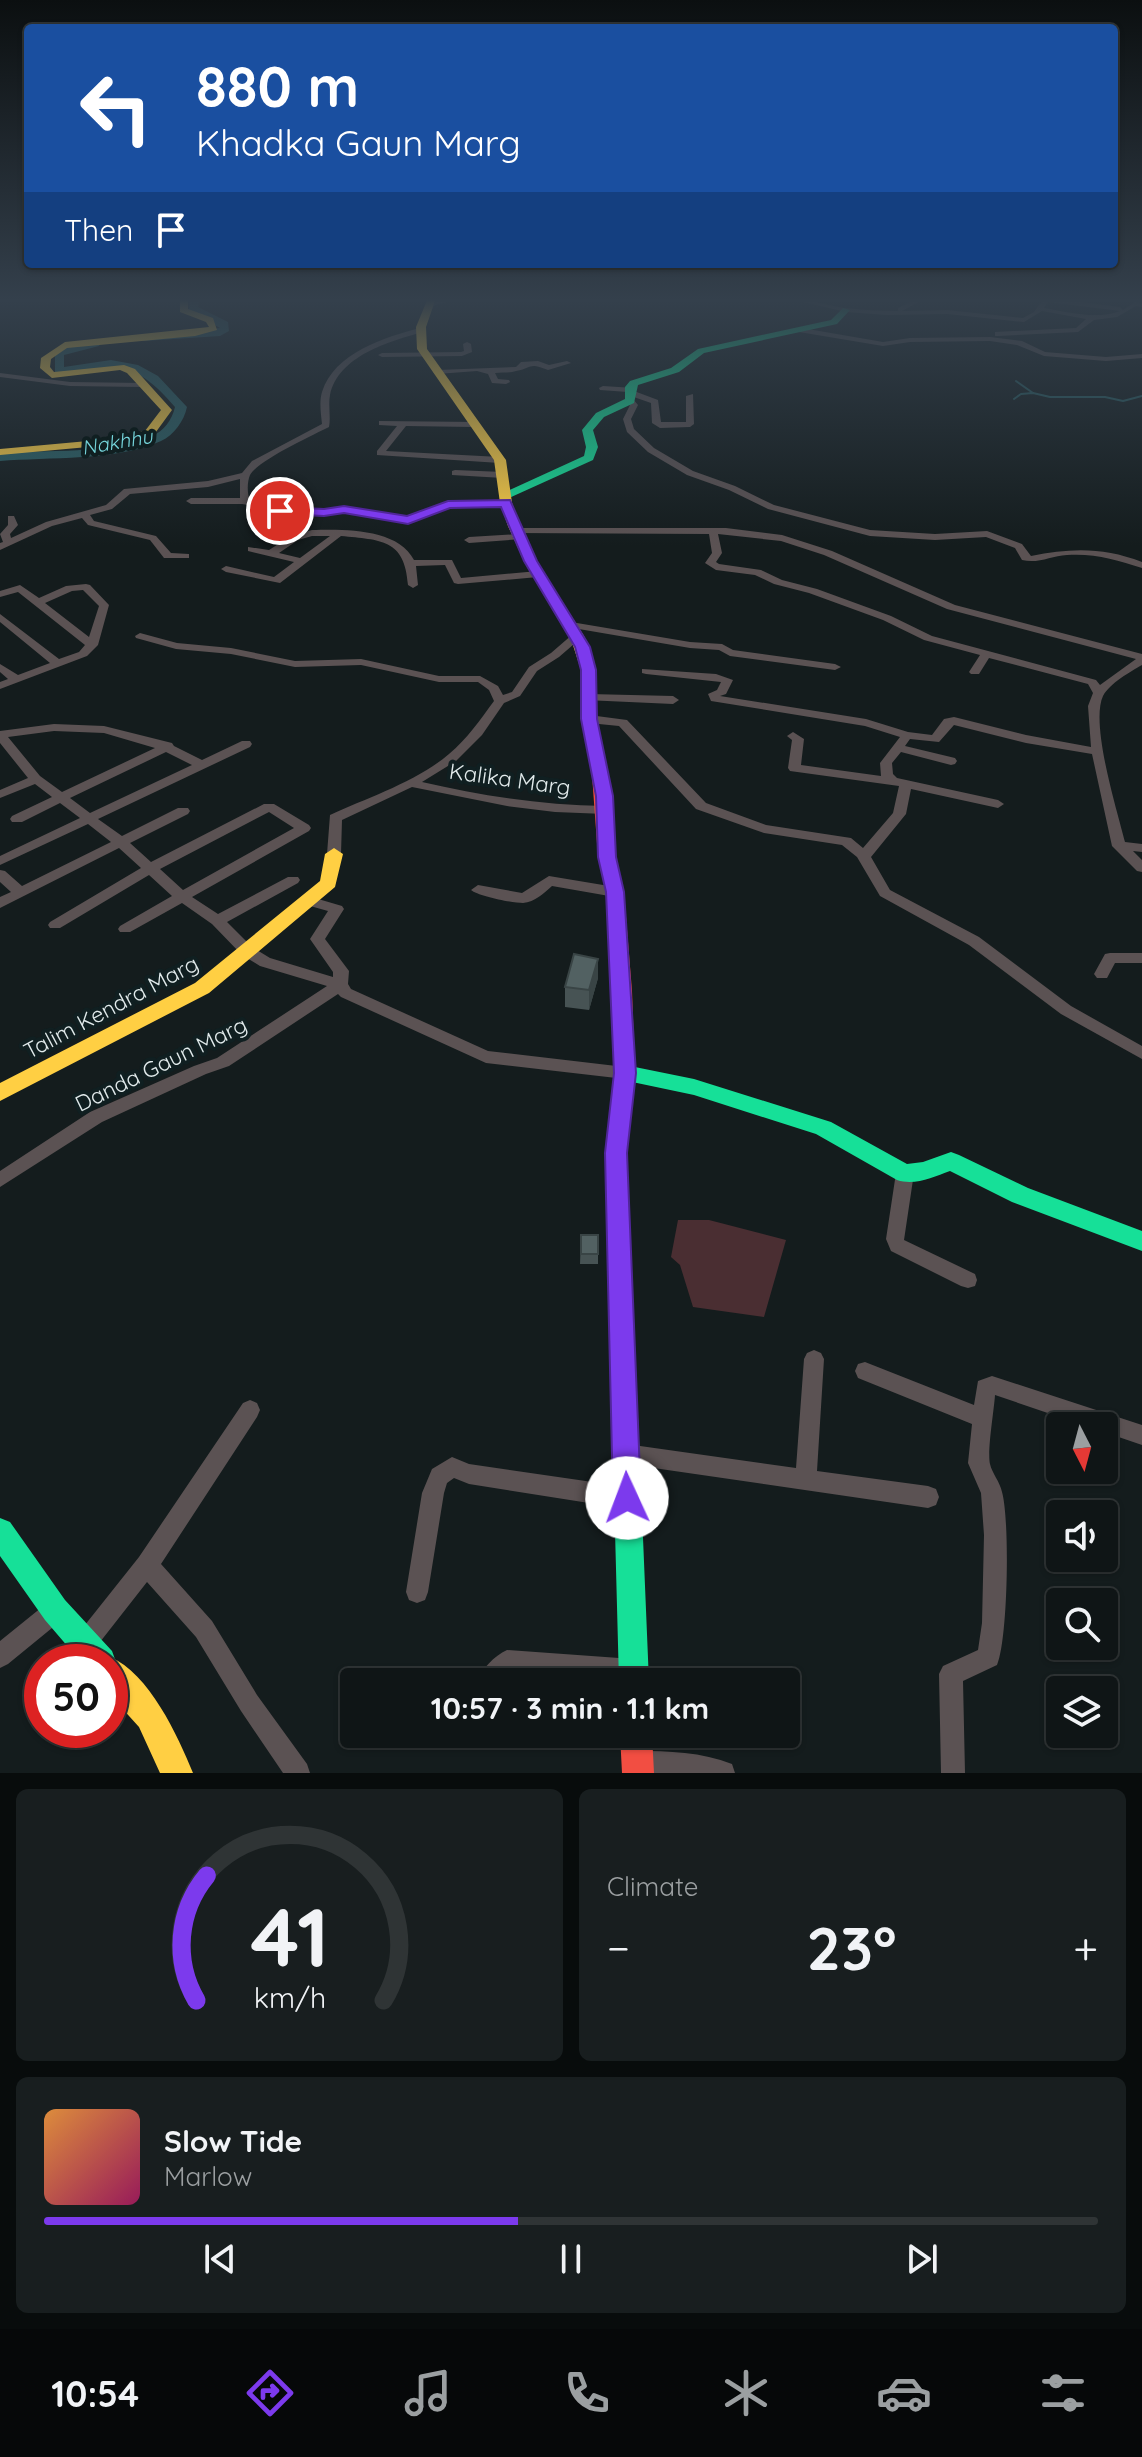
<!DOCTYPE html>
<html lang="en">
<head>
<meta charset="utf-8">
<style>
	:root { --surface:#0f1516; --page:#181e1f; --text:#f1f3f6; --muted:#9b9fa1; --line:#2f3435; --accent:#7c3aed }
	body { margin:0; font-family:Quicksand,sans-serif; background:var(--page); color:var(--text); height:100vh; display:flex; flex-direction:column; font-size:30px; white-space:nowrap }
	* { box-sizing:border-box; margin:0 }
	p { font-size:26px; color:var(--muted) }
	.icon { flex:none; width:44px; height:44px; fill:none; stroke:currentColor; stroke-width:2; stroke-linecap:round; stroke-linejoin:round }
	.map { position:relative; height:1773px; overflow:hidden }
	.details { display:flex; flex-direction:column; gap:16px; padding:16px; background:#080c0c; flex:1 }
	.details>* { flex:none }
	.top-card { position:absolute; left:24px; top:24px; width:1094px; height:244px; border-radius:8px; box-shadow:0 2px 6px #0004,0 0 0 2px var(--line); background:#1a4fa0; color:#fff; overflow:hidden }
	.needle { width:52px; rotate:174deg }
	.tools { position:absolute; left:1046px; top:1412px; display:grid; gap:16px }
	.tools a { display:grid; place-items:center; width:72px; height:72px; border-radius:8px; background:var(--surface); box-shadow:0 2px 6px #0004,0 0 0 2px var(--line); font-size:40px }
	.speed { position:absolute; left:24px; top:1644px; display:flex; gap:16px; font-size:40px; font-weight:700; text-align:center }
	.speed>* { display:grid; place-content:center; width:104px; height:104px; border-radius:50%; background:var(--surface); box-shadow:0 2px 6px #0004,0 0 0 2px var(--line); line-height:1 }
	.speed .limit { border:12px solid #d22; background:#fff; color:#111 }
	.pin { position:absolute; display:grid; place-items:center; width:68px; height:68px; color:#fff; margin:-34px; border:4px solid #fff; border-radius:50%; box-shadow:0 2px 8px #0007 }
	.me { position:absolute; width:88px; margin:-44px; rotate:358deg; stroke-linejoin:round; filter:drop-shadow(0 0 6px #0008) }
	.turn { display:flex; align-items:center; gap:28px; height:168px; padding:0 40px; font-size:36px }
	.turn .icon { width:104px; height:104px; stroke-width:2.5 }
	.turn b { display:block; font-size:56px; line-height:68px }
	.then { display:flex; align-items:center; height:76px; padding:0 40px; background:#0003; gap:16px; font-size:30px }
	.big { font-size:60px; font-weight:700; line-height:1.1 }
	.details .tile { flex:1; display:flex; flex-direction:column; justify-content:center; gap:12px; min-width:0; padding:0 28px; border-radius:12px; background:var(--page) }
	.details .dial { align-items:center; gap:0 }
	.dial svg { height:208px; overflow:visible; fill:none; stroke:var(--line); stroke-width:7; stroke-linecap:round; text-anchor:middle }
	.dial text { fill:var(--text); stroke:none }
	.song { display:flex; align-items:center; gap:24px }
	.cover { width:96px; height:96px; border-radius:12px; background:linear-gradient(135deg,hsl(30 70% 55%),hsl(330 70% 35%)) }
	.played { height:8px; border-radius:4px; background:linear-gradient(90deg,var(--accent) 45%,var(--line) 45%) }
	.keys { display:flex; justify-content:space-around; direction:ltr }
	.heat { display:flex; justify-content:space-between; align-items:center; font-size:44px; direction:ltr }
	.details .tiles { flex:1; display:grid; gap:16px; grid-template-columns:1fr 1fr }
	.tile:last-child { grid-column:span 2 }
	.trip { position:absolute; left:340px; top:1668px; width:460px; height:80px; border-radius:8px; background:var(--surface); box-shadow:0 2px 6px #0004,0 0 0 2px var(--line); font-weight:700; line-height:80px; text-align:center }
	.tab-bar { display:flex; height:128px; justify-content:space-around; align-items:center; background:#060809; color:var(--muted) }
	.tab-bar .icon { width:56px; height:56px }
	.tab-bar .current { color:var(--accent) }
	.tab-bar b { font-size:36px; color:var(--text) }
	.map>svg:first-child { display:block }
</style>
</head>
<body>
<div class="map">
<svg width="1142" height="1773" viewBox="0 0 1142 1773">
	<rect width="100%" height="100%" fill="#141c1d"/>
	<path fill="#4a2e32" d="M678 1220H709L786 1240 764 1317 693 1307 680 1265 671 1257Z"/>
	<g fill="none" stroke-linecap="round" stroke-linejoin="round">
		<path stroke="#2a5f63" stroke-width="2" d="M1016 381 1033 393 1050 397H1105L1123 401 1142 396
			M1014 399 1021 394 1033 393"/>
		<path fill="#2a5f63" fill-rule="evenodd" d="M190 298H200L198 307 228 322 229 331 220 336 143 341V337L147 336 220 328 189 310Z
			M95 341 100 344 99 346 64 355V367L111 360 138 365 158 376 187 407C184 421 174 435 161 441 117 461 48 457 0 461V453C45 450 110 454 152 436 164 431 172 420 175 407 153 381 130 361 93 369 80 372 69 375 55 372V352L66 346Z"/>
		<path fill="#5b5253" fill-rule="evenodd" d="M451 298H463L428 307 425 305Z
			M786 298C806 298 825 305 845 308 862 310 881 311 898 311V308L918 298H926L902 311 947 310 1023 318 1034 312 1041 302 1026 298H1050L1120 307 1123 310 1135 302 1142 303V307L1136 306 1117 317 1094 320 1078 332 998 336H995V332L1076 328 1086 319 1042 311 1024 322 947 314 887 315 846 312ZM1048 302 1120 311C1096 320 1068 312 1044 308Z
			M420 328 423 332C390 341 338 356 330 395 328 405 331 417 329 427 313 435 257 461 250 475 247 482 247 493 250 501L270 502 282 508 324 510 344 506 407 517 448 502 506 500 511 503 509 505 449 508 408 523 344 512 324 516 280 514 268 508 242 504H191L186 501 191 498H240V479L208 487 130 494 112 509 90 515 94 521 156 536 171 553 189 554V558H164L150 540 88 525 82 518 52 526 0 550V543L3 542 0 534 8 525V516H14L18 525 10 534 11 538 46 522 106 505 124 489 208 481 242 473 252 461 322 424C321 414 319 402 322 392 334 353 385 337 420 328Z
			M802 328 883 342 910 338 990 337 1022 341 1045 352 1106 357 1142 354V358L1106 361 1044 356 1017 345 990 341 910 342 883 346 799 332Z
			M467 342 471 344 472 352 462 356 382 357 378 355 382 353 461 352 464 351 463 344Z
			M538 361 549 365 567 361 571 363 548 370C528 362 533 368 516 371 510 373 502 372 495 373L498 379 509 380 510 382 506 384 492 383 488 374 477 371 437 374 433 372 437 370 516 367 521 362Z
			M0 373 70 382 143 383 147 385 143 387 70 386 0 377Z
			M603 386 634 388V391L658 400 661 422H686V396L693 394 694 424 690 427 660 428 652 423 651 403 628 395V392L600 390 599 388Z
			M627 399H633L638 405 631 419 634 429 654 448 693 471 735 486 774 505 870 530 935 534 987 531 1022 544 1031 556C1071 548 1103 547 1142 562V568C1117 560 1094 553 1067 555 1051 556 1038 564 1022 560L1015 548 986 537 935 540 870 536 768 509 729 490 687 475 648 452 627 432 623 419 630 405 626 401Z
			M379 421 477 422V426L474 427 406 426 386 451 500 457 504 460 500 463 377 455V451L397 426 379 425Z
			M455 470 503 472 507 475 503 478 452 475V471Z
			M516 528H726L782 535 832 551 955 605 1142 654V665C1130 672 1110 683 1103 696 1090 724 1117 810 1125 842L1142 844V852L1133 851 1142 860V872L1137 871 1112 846 1092 754 1026 743 954 725 939 742 910 739 905 746 955 758 957 761 955 764 951 765 901 752 892 763 893 774 897 778 998 800 1004 804 998 808 911 789 906 814 871 857 890 890 979 937 1071 1006 1142 1046V1059L1061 1014 969 945 880 896 857 857 842 845 764 833 696 809 619 726 589 723 583 719 589 715 627 720 706 803 766 825 851 838 863 848 893 813 899 786 790 771 788 768 792 740 787 736 793 732 804 739 801 765 881 776 880 763 900 737 865 726 711 701 708 694 717 690 721 682 646 674 642 673V669L716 674 733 680 726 694 720 696 866 719 908 732 932 735 944 719 954 717 1026 735 1091 747 1088 706 1093 693 1088 684 989 658 979 674H971L969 672 980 655 924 640 883 620 809 593 774 584 755 575 716 570 705 563 712 553 709 534 513 533 511 531ZM718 534 781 541 824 555 947 609 1136 659 1100 685 1096 680 932 636 891 616 817 589 782 580 761 570 719 564 716 562 722 553Z
			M312 530C343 529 398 528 414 560H452L461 578 538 571 543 574 538 577 458 584 454 583 445 565 416 566 418 585 413 588 408 585C405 539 381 540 341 536L280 583 226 572 221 569 226 566 274 577 294 562 248 551V547L269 550 291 536ZM312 536H330L300 558 279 553 298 540Z
			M519 534 524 537 522 539 469 543 464 540 469 537Z
			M86 584 90 585 109 605 98 645 87 656 0 689V682L8 679 0 672V664L18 675 50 663 0 622V614L59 659 79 652 85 645 18 592 0 597V591L20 585 39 598 66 586ZM83 590 99 606 89 637 45 603 72 591Z
			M571 622 690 642 722 644 733 650 835 664 841 667 835 670 730 656 719 650 690 648 567 627 566 625Z
			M140 633 177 643 231 648 295 661 361 659 439 676H480L498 686 503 695 512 692 529 667 551 653 573 634H581V638L559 657 537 671 520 696 504 703 482 735 456 761 422 782C482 796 543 805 605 806L612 810 605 814 555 812 507 806 412 787 342 820 341 854 334 858 329 857 327 854 330 815C369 797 416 782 449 754 467 739 480 720 494 701L489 690 478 682H439L361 665 295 667 231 654 176 649 136 638 135 636Z
			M589 694 673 696 679 700 673 704 585 700 583 698Z
			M54 724 104 726 172 743 174 746 202 760 242 741H250L252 744 250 747 98 819 122 836 178 808H188L190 811 188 814 130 843 151 862 264 804H274L309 825 311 828 309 831 192 897 218 914 288 877H298L300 880 298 883 227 922 252 947 270 958 333 977V972L310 939 328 911 303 904 301 901 308 896 342 906 344 909 325 939 349 971 348 984 351 989 488 1051 625 1067 631 1069 633 1073 631 1077 625 1079 486 1063 341 997 338 994 229 1066 206 1074 102 1122 0 1187V1171L90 1112 194 1066 217 1058 327 986 260 966 242 955 212 924 182 903 130 932H120L118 929 120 926 172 896 149 875 60 928H50L48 925 50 922 141 868 119 848 0 908V897L11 892 0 882V870L5 871 22 886 111 842 88 824 0 865V856L80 818 60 803 22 822H12L10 819 12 816 52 797 35 784 0 798V790L28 778 0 743V731ZM54 731 104 733 155 748 62 792 40 776 8 737ZM166 752 192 765 90 813 70 798ZM269 812 294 828 183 890 160 869Z
			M549 876 615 887 622 892 615 897 552 886C544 893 535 902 523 903 512 903 478 896 471 890L478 885 522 893Z
			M1110 953H1142V963H1115L1107 978H1097L1094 974 1105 954Z
			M905 1166 911 1168 914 1173 904 1240 975 1274 977 1280 975 1286 968 1288 961 1286 891 1251 886 1239 896 1173 899 1168Z
			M814 1350 821 1353 824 1359 817 1471 928 1486 936 1489 939 1497 936 1505 928 1508 626 1464 619 1461 616 1454 619 1447 626 1444 796 1468 804 1359 807 1353Z
			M865 1362 974 1405 978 1381 992 1376 1142 1425V1445L1104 1432V1426H1086L995 1395C994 1411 987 1451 990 1464 992 1473 1000 1482 1002 1492 1010 1520 1008 1640 997 1665L963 1681 965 1773H941L939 1674 943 1666 978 1650 982 1623 984 1535 981 1493 968 1463 972 1424 858 1378 855 1371 858 1364Z
			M250 1400 257 1403 260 1410 257 1417 161 1564 212 1621 257 1695 307 1764 310 1773H283L241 1711 196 1637 147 1582 93 1651 85 1655 77 1651 73 1643 77 1635 139 1557 243 1403Z
			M452 1457 469 1464 627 1487 635 1490 638 1498 635 1506 627 1509 469 1484 454 1478 447 1483 444 1493 428 1592 425 1600 417 1603 409 1600 406 1592 422 1493 432 1469Z
			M55 1600 63 1603 66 1611 63 1619 8 1664 0 1668V1641L47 1603Z
			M507 1650 633 1659 641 1663 645 1671 641 1679 635 1682 512 1674 504 1682H476C482 1669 494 1656 507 1650Z
			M637 1751C668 1751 702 1752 732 1764L735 1773H631L628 1772 625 1763 628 1754Z"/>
		<path fill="#16e098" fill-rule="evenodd" d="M843 308 850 310 837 324 704 353 679 372 638 385 634 403 604 417 593 430 598 447 593 460 509 498 499 495 584 456 586 447 582 430 596 413 625 399V387L630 381 671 368 698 349 831 320Z
			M625 1065 694 1079 831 1122 907 1164 923 1162 951 1152 959 1155 1028 1188 1142 1231V1251L1012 1202 950 1171C933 1177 915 1186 897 1180L816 1134 694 1095 618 1079 615 1073 618 1067Z
			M619 1116 627 1119 630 1125 627 1153 649 1682H619L605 1153 611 1119Z
			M0 1518 10 1522 65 1600 112 1651 116 1662 112 1673 110 1662H81L45 1620 0 1556Z"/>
		<path fill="#ffcf43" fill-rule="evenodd" d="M180 298H188V309L213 318 217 330 195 336 67 348 51 359 50 367 54 372 124 365 135 369 172 410 153 436 88 447 0 455V449L88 441 145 431 161 410 127 373 120 370 52 378 40 368 41 358 65 342 209 327 206 322 180 312Z
			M428 298H436L426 327 427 349 506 460 512 503 520 526 536 561 584 636 595 670 597 719 608 775 606 778H594L592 775 581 719V670L570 636 524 561 508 526 500 503 494 460 417 349 416 327Z
			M334 848 343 854 335 887 209 993 0 1101V1083L195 983 320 881 325 854Z
			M110 1657C149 1673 178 1736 193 1773H160L139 1727 110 1695V1662H99Z"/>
		<path fill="#f24e42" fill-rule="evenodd" d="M600 770 608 775 616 857 624 892 632 991 635 1073 630 1125 627 1131 619 1134 611 1131 608 1125 615 1073 612 991 606 892 598 857 592 775Z
			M620 1734H652L654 1773H622Z"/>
	</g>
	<path fill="#475354" d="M598 959V978L589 1010 565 1007V987Z
		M581 1235H598V1264H580Z"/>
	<path fill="#394445" d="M598 959V978L589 1010V990Z"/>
	<path fill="#526162" stroke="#394445" stroke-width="2" d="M574 954 598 959 589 990 565 987Z
		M581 1235H598V1254H581Z"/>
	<linearGradient id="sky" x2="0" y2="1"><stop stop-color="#0b0f10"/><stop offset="0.55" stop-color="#34404c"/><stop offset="1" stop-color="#34404c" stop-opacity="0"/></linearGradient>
	<rect width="1142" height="546" fill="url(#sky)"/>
	<path fill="#7c3aed" stroke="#51269a" stroke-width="2" d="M510 500 537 561 590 647 596 670 597 719 613 796 616 857 624 892 636 1073 627 1153 641 1498 637 1508 627 1512 617 1508 613 1498 605 1153 614 1073 606 892 598 857 596 796 581 719V670L575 647 524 561 501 507 450 508 408 524 344 513 324 516 280 514 274 511 280 507 324 509 344 506 407 516 448 501Z"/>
	<g text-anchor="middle" stroke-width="8" stroke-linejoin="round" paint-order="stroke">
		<g font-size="20" font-style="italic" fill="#75d5db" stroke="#101f21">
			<text transform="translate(117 442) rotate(-10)" y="7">Nakhhu</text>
		</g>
		<g font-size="22" fill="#e2ebec" stroke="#101f21">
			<text transform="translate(510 779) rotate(8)" y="8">Kalika Marg</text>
			<text transform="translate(111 1007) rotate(-28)" y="8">Talim Kendra Marg</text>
			<text transform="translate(161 1064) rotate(-26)" y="8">Danda Gaun Marg</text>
		</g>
	</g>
</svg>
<div class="tools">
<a><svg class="needle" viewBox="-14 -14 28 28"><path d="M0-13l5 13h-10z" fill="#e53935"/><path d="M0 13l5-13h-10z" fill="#9b9fa1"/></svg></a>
<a><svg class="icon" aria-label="sound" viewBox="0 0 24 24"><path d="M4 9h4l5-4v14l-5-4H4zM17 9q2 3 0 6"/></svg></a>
<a><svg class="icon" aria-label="search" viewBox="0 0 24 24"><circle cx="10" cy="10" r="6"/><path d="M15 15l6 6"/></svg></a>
<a><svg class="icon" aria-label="layers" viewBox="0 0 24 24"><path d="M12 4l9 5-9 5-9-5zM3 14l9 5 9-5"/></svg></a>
</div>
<div class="speed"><div class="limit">50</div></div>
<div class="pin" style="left:280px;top:511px;background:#d93025"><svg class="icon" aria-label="arrive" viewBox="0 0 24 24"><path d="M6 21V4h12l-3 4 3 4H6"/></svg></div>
<svg class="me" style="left:627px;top:1498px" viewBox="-20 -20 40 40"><circle r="19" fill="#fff"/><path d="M0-13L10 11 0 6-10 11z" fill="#7c3aed"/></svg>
<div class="trip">10:57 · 3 min · 1.1 km</div>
<div class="top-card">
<div class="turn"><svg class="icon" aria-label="left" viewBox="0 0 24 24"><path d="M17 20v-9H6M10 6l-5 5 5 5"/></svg><div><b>880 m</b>Khadka Gaun Marg</div></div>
<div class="then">Then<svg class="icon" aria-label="arrive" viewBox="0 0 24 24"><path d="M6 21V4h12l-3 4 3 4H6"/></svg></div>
</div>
</div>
<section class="details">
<div class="tiles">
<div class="tile dial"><svg viewBox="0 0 100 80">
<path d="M14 69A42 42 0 1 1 86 69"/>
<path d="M14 69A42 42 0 0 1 18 21" stroke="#7c3aed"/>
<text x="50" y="56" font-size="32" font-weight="700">41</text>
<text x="50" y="72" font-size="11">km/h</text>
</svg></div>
<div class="tile"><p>Climate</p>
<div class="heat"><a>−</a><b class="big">23°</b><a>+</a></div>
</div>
<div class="tile">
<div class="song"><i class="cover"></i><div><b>Slow Tide</b><p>Marlow</p></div></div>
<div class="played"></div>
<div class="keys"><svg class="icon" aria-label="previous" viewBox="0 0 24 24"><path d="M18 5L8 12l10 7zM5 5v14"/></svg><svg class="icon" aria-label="pause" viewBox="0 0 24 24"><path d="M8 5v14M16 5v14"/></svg><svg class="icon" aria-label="next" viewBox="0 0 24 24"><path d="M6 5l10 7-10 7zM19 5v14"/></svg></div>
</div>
</div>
</section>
<nav class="tab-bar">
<b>10:54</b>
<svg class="icon current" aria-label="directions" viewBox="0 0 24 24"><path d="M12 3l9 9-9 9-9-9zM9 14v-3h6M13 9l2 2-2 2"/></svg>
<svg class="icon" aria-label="music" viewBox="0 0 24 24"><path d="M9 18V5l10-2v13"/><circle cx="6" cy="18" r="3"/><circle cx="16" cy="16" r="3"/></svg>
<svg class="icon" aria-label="phone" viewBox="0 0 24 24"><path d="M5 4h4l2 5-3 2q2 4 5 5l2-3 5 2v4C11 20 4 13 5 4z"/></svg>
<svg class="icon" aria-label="climate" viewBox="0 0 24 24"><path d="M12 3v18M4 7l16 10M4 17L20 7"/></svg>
<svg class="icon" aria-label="car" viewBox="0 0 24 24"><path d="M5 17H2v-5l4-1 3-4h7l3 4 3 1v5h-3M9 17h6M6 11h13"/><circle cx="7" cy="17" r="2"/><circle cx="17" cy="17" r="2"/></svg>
<svg class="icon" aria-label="filters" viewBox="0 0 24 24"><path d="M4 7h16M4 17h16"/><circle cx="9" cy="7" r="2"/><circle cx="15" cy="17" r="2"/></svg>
</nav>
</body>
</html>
